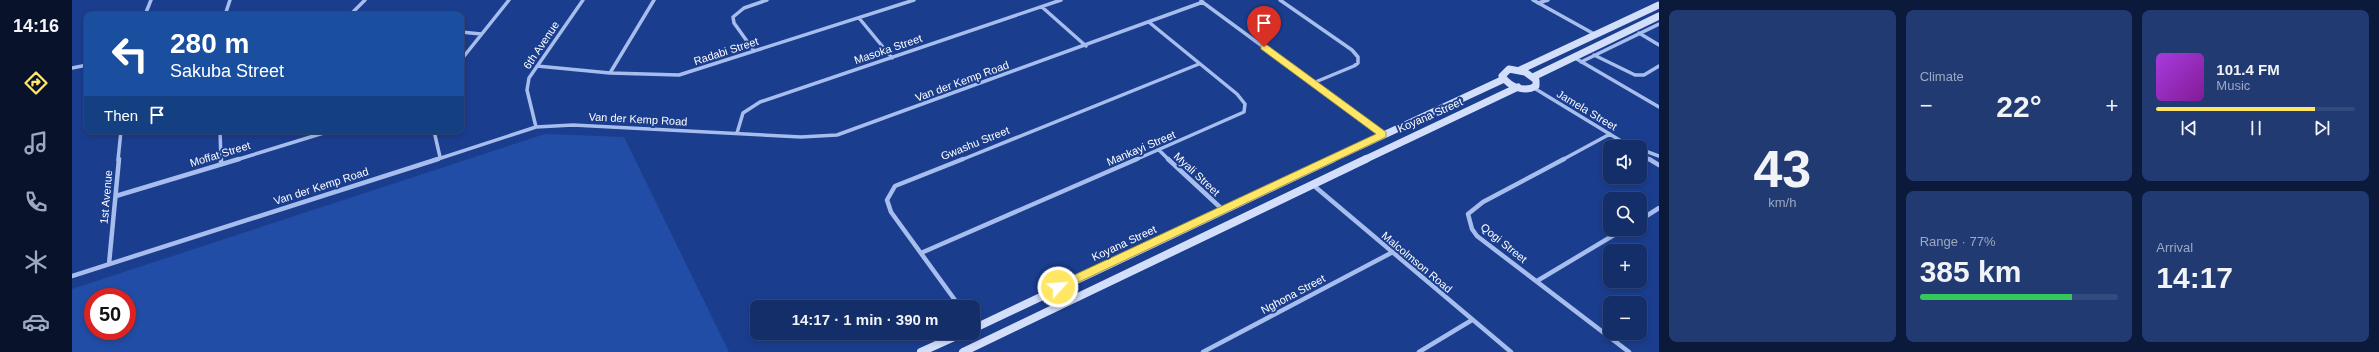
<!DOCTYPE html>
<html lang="en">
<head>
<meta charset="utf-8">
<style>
	:root { --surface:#142e6a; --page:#213a72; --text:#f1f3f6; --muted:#9da8c1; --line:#334a7e; --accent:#ffe664 }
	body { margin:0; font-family:Arial,sans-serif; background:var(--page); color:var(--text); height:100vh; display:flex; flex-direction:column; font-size:15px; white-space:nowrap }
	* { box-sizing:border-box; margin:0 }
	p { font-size:13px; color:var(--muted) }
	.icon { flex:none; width:22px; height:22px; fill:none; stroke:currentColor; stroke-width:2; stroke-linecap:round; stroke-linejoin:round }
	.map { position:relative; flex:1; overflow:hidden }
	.sheet { display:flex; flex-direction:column; gap:10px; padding:10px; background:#0b193a; width:720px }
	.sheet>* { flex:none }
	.banner { position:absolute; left:12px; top:12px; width:380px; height:122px; border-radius:8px; box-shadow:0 2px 6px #0003,0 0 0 1px var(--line); background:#1a4fa0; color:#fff; overflow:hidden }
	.buttons { position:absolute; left:1531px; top:140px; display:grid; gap:8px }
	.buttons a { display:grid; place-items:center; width:44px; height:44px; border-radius:8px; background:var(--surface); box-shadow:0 2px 6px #0003,0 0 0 1px var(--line); font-size:20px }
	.speed { position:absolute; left:12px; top:288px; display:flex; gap:8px; font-size:20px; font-weight:700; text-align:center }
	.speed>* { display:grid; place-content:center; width:52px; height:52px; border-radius:50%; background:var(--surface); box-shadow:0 2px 6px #0003,0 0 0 1px var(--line); line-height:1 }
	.speed .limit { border:6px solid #d22; background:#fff; color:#111 }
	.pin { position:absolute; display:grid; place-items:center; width:34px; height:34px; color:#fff; margin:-41px -17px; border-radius:50% 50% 50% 0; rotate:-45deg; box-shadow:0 0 4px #0007 }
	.pin .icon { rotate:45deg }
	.me { position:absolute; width:44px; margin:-22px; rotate:64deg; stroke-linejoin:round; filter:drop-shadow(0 0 3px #0008) }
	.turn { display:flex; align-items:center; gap:14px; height:84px; padding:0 20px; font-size:18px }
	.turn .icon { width:52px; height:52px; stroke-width:2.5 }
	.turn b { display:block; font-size:28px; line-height:34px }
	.then { display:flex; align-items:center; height:38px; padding:0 20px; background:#0003; gap:8px; font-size:15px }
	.big { font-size:30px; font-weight:700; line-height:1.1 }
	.sheet .widget { flex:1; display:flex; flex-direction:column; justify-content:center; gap:6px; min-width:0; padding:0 14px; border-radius:8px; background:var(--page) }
	.sheet .dial { align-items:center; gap:0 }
	.dial b { font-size:52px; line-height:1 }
	.song { display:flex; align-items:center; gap:12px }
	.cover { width:48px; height:48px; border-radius:6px; background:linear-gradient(135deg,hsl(280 70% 55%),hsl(290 70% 35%)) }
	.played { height:4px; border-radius:2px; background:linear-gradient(90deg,var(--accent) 80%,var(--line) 80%) }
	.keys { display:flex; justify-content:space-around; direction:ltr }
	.heat { display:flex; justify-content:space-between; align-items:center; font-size:22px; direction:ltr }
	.charge { height:6px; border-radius:3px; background:linear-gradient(90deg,#34c759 77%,var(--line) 0) }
	.sheet .tiles { flex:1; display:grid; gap:10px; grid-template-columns:repeat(3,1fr) }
	.widget:first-child { grid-row:span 2 }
	.trip { position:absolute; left:678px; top:300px; width:230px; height:40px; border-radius:8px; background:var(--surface); box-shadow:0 2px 6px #0003,0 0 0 1px var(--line); font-weight:700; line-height:40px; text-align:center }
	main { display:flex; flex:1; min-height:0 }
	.tab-bar { display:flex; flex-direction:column; width:72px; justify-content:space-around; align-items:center; background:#08122a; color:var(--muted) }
	.tab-bar .icon { width:28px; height:28px }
	.tab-bar .selected { color:var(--accent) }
	.tab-bar b { font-size:18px; color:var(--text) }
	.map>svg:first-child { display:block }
</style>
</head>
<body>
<main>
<nav class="tab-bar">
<b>14:16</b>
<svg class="icon selected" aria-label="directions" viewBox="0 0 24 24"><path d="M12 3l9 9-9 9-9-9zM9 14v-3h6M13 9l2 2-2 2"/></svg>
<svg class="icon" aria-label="music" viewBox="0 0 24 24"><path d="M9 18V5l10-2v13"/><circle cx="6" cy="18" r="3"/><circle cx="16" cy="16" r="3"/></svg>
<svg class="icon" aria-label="phone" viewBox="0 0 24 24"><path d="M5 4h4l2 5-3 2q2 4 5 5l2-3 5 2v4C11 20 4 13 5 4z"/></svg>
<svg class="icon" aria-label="climate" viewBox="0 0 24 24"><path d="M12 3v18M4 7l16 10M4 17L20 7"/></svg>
<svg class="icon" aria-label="car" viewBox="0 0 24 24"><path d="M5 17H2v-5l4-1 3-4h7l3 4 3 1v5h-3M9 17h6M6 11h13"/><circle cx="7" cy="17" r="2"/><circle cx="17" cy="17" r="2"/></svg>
</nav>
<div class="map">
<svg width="1587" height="352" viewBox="0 0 1587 352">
	<rect width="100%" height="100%" fill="#1a3d8e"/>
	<path fill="#224da7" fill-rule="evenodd" d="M473 134 552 137 657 352H0V289ZM21 297H55V331H21Z"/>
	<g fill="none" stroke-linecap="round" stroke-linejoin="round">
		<path stroke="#a6bdee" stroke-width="3.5" d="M1208 0 1280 50 1286 57V63L1282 66 1241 83
			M1461 0 1524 35
			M1129 1 1311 135
			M1466 3 1476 0
			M970 7 1014 46
			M73 15 79 0
			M153 15 158 0
			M278 15 293 0
			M787 18 820 58
			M389 32 409 34
			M1567 33 1587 45
			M682 51 662 23 661 17 672 8 695 0
			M1522 55 1563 75H1572L1587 66
			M1503 58 1587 107
			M389 60 437 0
			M1509 62 1587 24
			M465 66 538 73 607 75 842 0
			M0 68 15 65
			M538 73 582 0
			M1462 88 1559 147
			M464 127 455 90 457 78 511 0
			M148 131 149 160
			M362 131 368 157
			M665 133 671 113 688 102 989 0
			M1568 149 1587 156
			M1087 150 1097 160
			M1568 153 1578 160
			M46 160 49 131
			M164 160 258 131
			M363 160 464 127 501 125 729 137 765 135 1131 2
			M889 160 1127 64
			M1063 160 1172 112 1173 104 1165 94 1078 23
			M1490 160 1538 134"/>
		<path stroke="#a6bdee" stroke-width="4.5" d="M149 159V163
			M1096 159 1151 210
			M1492 159 1411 202 1396 214 1400 229 1405 236 1557 352
			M1577 159 1587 165
			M1241 185 1439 352
			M44 196 167 159
			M1568 220 1587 208
			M849 253 1065 159
			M37 264 47 159
			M0 276 366 159
			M1465 281 1552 229
			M888 307 819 212 815 200 823 186 891 159
			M1131 352 1319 253
			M1347 352 1400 320"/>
		<path stroke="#d3dffa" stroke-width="7" d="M1437 69 1453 72 1464 80V86C1452 93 1438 87 1430 76Z
			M1448 70 1587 5
			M1461 77 1587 16
			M1258 160 1432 79
			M1292 160 1446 87"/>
		<path stroke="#d3dffa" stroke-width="8" d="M901 329 1260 159
			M849 352 891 333
			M891 352 1294 159"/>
	</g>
	<path fill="#ffe664" stroke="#a69641" d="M1189 45H1195L1314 132V137L990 290H983V284L1304 134 1189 49Z"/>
	<g text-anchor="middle" stroke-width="4" stroke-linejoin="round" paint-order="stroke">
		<g font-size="11" fill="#fff" stroke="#1a3d8e">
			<text transform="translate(469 45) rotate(-56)" y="4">6th Avenue</text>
			<text transform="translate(816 49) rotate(-19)" y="4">Masoka Street</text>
			<text transform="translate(654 51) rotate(-18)" y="4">Radabi Street</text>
			<text transform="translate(890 81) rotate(-20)" y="4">Van der Kemp Road</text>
			<text transform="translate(1515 110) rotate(31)" y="4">Jamela Street</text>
			<text transform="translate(1358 115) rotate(-24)" y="4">Koyana Street</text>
			<text transform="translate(566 119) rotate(3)" y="4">Van der Kemp Road</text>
			<text transform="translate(903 143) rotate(-22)" y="4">Gwashu Street</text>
			<text transform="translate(1069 148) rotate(-23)" y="4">Mankayi Street</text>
			<text transform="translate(148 154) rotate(-17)" y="4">Moffat Street</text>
			<text transform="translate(1125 174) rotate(43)" y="4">Myali Street</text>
			<text transform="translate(249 186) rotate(-18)" y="4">Van der Kemp Road</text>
			<text transform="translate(34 197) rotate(-85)" y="4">1st Avenue</text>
			<text transform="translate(1052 243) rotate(-25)" y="4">Koyana Street</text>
			<text transform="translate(1432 243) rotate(39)" y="4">Qogi Street</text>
			<text transform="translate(1345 262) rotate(40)" y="4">Malcolmson Road</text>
			<text transform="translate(1221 294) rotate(-28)" y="4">Nghona Street</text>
		</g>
	</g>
</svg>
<div class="buttons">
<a><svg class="icon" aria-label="sound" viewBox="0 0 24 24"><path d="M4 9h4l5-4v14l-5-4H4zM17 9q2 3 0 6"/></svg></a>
<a><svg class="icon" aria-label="search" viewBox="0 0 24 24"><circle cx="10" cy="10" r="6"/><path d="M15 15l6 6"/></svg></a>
<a>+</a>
<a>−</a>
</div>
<div class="speed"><div class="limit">50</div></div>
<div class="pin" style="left:1192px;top:47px;background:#d93025"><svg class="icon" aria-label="arrive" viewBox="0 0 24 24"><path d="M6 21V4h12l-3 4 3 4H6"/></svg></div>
<svg class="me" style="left:986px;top:287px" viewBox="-20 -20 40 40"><circle r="17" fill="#ffe664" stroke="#fff" stroke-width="3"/><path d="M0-11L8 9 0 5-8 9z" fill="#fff"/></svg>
<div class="trip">14:17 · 1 min · 390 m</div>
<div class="banner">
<div class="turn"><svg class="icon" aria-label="left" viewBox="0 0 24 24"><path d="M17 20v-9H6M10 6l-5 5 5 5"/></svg><div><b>280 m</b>Sakuba Street</div></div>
<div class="then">Then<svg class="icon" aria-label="arrive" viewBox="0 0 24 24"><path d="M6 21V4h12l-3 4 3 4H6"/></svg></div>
</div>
</div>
<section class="sheet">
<div class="tiles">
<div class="widget dial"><b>43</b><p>km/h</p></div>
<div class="widget"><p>Climate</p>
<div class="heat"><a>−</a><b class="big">22°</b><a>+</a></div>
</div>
<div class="widget">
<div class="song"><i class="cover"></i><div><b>101.4 FM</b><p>Music</p></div></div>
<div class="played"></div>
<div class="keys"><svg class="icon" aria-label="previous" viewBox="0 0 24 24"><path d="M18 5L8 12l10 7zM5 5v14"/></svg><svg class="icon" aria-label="pause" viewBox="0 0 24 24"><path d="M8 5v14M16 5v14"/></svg><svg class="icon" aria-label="next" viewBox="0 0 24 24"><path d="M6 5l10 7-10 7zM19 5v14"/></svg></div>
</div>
<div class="widget"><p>Range · 77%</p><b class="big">385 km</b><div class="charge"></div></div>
<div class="widget"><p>Arrival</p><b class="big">14:17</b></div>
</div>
</section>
</main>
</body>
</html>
